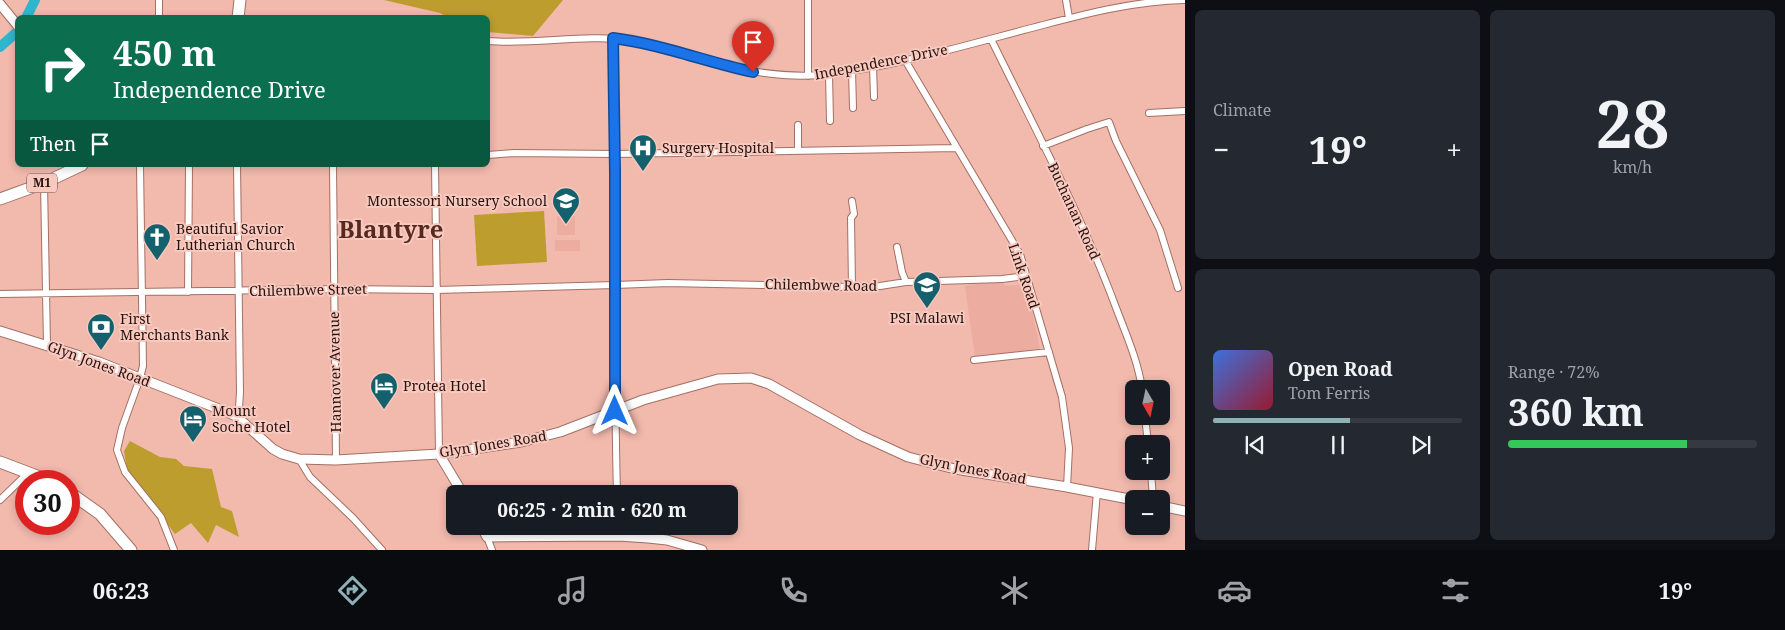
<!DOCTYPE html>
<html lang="en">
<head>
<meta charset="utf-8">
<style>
	:root { --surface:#171b24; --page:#242831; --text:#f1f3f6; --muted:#9ea1a6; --line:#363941; --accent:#8eb1b8 }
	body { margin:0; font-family:"Noto Serif",serif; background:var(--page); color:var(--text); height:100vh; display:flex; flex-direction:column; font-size:19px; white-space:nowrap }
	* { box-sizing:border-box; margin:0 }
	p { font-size:16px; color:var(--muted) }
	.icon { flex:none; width:28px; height:28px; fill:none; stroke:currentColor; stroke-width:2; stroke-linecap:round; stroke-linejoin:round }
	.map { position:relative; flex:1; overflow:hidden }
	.side { display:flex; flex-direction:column; gap:10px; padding:10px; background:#0d0f14; width:600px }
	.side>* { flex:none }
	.guide { position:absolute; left:15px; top:15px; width:475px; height:152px; border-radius:8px; box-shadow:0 2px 8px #0003; background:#0b6e4f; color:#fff; overflow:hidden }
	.needle { width:32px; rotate:171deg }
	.controls { position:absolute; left:1125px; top:380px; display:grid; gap:10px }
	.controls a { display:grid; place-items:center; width:45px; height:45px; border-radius:8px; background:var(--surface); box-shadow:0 2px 8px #0003; font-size:25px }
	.speed { position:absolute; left:15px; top:470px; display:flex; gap:10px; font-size:25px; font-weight:700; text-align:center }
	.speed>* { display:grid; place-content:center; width:65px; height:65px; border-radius:50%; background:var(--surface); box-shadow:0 2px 8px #0003; line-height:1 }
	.speed .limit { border:8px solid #d22; background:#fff; color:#111 }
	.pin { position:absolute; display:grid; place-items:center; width:42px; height:42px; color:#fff; margin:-51px -21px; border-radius:50% 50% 50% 0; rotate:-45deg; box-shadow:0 0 5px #0007 }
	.pin .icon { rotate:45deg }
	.me { position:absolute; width:55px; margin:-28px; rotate:0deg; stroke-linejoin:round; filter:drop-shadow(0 0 4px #0008) }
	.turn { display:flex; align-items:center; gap:18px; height:105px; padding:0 15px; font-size:22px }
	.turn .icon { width:65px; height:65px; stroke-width:2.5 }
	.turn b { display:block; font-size:35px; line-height:42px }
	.then { display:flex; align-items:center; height:48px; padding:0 15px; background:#0003; gap:10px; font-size:19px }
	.big { font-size:38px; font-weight:700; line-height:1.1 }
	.side .tile { flex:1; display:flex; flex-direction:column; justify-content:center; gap:8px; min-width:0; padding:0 18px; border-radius:8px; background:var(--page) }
	.side .dial { align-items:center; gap:0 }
	.dial b { font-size:65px; line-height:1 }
	.song { display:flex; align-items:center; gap:15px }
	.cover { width:60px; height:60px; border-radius:8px; background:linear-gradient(135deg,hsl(220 70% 55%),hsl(350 70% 35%)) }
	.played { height:5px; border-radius:2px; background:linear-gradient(90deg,var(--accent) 55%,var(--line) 55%) }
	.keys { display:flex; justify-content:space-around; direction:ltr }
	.heat { display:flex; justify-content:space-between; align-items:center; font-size:28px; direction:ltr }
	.charge { height:8px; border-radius:4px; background:linear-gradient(90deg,#34c759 72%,var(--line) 0) }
	.side .tiles { flex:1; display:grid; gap:10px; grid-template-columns:repeat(2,1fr) }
	.trip { position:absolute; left:446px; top:485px; width:292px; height:50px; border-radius:8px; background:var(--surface); box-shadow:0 2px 8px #0003; font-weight:700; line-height:50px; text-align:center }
	.tabs { display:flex; height:80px; justify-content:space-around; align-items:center; background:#090b0e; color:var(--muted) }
	.tabs .icon { width:35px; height:35px }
	.tabs .on { color:var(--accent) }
	.tabs b { font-size:22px; color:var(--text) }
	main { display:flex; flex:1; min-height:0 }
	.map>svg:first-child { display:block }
</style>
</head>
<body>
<main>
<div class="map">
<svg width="1185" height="550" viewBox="0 0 1185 550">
	<rect width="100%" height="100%" fill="#f2b9ad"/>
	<path fill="#ecac9f" d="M557 216H575V235H557Z
		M555 240H580V251H555Z
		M1002 280 1005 286 1026 284 1040 348 1007 355 975 357 965 286Z"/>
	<path fill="#bd9d2e" d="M384 0H563L533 36 488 32V18L447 17 440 13Z
		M544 211 547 262 477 266 474 215Z
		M130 441 160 457 176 459 184 466 212 469 221 507 232 511 239 537 216 525 208 543 191 523 175 534 127 470 124 451Z"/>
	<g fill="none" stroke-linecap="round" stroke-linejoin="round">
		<path stroke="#2fb6cd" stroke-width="10" d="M26 18 35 0
			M0 47 18 31"/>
		<g stroke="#a37065" stroke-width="8">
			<path id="street" d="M159 0V18
				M808 0V76
				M1066 0 1069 18
				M613 38C616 190 613 342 617 494
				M991 39C1034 127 1081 214 1115 305 1125 332 1138 360 1142 389
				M488 41C535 45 583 34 630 40 651 43 672 51 692 57 736 70 784 80 830 74 902 65 973 43 1043 25 1089 13 1136 1 1184 0
				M905 60 1020 254 1062 397 1069 448 1067 487
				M873 66 874 97
				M852 70 853 108
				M829 74 830 121
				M1149 113 1185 111
				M1043 146 1087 129 1109 122 1116 141 1160 230 1178 288
				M798 150V125
				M488 155 514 153 615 154 956 148
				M140 165 143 366 140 378 122 428 117 450 125 472 161 517 174 550
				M333 165 336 460
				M435 165 439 454
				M44 183 47 345
				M897 247 902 272 906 282
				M852 287 851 218 854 214 852 201
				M188 292 189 165
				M0 294 334 289 436 290 615 285 668 283 849 287 880 286 906 282 1002 279 1026 276
				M974 360 1049 352
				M236 416 239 408 240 392 237 165
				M1145 416 1148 444
				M299 459 310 477 353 518 382 550
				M1151 471 1153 499
				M0 500 29 472
				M618 526 619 536
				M487 537 492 550
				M1092 550 1097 492"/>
		</g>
		<g stroke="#a37065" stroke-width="11">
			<path id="secondary" d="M0 4 18 26
				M0 331 99 362 219 409 236 416 273 449 282 454 299 459 336 460 439 454 521 442 560 432 643 400 718 379 751 378 769 384 860 435 908 457 955 469 1067 487 1134 500
				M439 454 463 494
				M1161 506 1185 511
				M481 526 487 537 619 536 648 538 667 540 702 550"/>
		</g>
		<g stroke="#a37065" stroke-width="13">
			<path id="highway" d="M238 18 240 0
				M0 199 44 183 82 165
				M0 462 50 481
				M69 492 100 514 131 550"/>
		</g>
		<use href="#street" stroke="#fff" stroke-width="6"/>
		<use href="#secondary" stroke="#fff" stroke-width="9"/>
		<use href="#highway" stroke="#fff" stroke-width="11"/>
	</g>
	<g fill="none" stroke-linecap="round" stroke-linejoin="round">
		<g stroke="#114b97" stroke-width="12">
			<path id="route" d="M615 411V172L613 38C661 44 706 62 753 72"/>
		</g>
		<use href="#route" stroke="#1a73e8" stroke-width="9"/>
	</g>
	<defs>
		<g id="hospital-pin" transform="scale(1.4375)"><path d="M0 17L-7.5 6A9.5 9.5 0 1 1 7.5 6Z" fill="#14606d" stroke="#f8c9bf"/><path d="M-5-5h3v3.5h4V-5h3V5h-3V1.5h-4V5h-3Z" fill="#fff"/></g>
		<g id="school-pin" transform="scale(1.4375)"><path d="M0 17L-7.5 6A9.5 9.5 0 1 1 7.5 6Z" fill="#14606d" stroke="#f8c9bf"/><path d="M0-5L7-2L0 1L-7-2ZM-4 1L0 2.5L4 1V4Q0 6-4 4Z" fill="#fff"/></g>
		<g id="church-pin" transform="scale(1.4375)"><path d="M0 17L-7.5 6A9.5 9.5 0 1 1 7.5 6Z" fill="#14606d" stroke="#f8c9bf"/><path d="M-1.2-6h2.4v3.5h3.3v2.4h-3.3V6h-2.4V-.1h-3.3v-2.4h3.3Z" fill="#fff"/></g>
		<g id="bank-pin" transform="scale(1.4375)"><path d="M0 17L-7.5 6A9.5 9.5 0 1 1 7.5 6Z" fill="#14606d" stroke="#f8c9bf"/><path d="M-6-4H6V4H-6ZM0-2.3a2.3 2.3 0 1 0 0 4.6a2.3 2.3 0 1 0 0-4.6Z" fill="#fff"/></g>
		<g id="hotel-pin" transform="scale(1.4375)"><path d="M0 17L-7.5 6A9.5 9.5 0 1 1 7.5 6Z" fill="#14606d" stroke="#f8c9bf"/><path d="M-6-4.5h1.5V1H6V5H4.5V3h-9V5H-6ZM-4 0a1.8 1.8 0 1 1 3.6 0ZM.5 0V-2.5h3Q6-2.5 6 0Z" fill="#fff"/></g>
	</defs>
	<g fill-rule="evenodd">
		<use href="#hospital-pin" x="643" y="148"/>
		<use href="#school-pin" x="566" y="201"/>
		<use href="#church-pin" x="157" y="237"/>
		<use href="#school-pin" x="927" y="285"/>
		<use href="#bank-pin" x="101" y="327"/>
		<use href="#hotel-pin" x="384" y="386"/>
		<use href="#hotel-pin" x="193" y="419"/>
	</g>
	<g text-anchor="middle" stroke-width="4" stroke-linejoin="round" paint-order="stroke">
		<rect fill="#f8c9bf" stroke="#654943" stroke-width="1" x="27" y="173.5" width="30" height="19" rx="4"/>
		<g font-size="12" font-weight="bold" fill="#26120e">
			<text x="42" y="187">M1</text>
		</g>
		<g font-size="14" fill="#26120e" stroke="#f8c9bf">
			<text transform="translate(881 62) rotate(-11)" y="5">Independence Drive</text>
			<text transform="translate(1074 211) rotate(65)" y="5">Buchanan Road</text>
			<text transform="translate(1024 276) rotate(71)" y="5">Link Road</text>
			<text transform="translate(821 285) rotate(1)" y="5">Chilembwe Road</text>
			<text transform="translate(308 290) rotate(-1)" y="5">Chilembwe Street</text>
			<text transform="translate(99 364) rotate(20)" y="5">Glyn Jones Road</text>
			<text transform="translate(335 372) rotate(-91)" y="5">Hannover Avenue</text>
			<text transform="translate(493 444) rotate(-9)" y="5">Glyn Jones Road</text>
			<text transform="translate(973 469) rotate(11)" y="5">Glyn Jones Road</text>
		</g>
		<g font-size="14" fill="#26120e" stroke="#f8c9bf" text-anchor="start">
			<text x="662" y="153">Surgery Hospital</text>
			<text x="547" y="206" text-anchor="end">Montessori Nursery School</text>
			<text x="176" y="234">Beautiful Savior<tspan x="176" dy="16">Lutherian Church</tspan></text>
			<text x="927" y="323" text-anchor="middle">PSI Malawi</text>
			<text x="120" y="324">First<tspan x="120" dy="16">Merchants Bank</tspan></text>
			<text x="403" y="391">Protea Hotel</text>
			<text x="212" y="416">Mount<tspan x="212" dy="16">Soche Hotel</tspan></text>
		</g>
		<g font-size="24" font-weight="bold" fill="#572a21" stroke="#f8c9bf">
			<text x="391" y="238">Blantyre</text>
		</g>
	</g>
</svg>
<div class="controls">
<a><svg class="needle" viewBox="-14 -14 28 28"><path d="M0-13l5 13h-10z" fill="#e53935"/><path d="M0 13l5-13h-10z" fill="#9ea1a6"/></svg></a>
<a>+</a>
<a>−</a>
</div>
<div class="speed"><div class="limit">30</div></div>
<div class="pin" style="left:753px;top:72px;background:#d93025"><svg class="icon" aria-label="arrive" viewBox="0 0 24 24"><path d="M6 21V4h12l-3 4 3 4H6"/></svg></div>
<svg class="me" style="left:615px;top:411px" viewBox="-20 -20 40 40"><path d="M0-17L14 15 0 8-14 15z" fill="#1a73e8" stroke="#fff" stroke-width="4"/></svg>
<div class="trip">06:25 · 2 min · 620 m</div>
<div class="guide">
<div class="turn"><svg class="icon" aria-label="right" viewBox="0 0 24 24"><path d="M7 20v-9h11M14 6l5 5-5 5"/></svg><div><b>450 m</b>Independence Drive</div></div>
<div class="then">Then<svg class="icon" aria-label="arrive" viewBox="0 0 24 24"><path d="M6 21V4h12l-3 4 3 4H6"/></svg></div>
</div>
</div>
<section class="side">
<div class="tiles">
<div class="tile"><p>Climate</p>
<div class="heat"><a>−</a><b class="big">19°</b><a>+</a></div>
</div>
<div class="tile dial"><b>28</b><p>km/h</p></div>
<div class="tile">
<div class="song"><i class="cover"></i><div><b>Open Road</b><p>Tom Ferris</p></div></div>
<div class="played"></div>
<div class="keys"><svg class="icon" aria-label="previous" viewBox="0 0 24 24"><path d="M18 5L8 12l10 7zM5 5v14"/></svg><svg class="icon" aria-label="pause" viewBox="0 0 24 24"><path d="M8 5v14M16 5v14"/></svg><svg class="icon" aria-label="next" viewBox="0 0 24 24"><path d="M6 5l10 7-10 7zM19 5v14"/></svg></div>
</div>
<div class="tile"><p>Range · 72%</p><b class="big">360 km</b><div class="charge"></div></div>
</div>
</section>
</main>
<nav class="tabs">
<b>06:23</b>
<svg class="icon on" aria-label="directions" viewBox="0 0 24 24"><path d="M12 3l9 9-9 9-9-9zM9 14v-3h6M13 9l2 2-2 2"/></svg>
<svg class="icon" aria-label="music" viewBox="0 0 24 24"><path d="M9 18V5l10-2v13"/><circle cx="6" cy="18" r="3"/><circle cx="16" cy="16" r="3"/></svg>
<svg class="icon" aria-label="phone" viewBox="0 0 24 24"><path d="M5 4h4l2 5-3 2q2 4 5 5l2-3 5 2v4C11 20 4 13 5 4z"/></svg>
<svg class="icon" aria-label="climate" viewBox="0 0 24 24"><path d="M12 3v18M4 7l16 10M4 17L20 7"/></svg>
<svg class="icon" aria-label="car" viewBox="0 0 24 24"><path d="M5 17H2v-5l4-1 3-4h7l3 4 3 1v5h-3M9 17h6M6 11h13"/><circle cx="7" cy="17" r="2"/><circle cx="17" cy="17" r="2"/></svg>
<svg class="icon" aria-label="filters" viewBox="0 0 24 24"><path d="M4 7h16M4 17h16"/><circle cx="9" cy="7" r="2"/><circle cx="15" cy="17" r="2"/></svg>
<b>19°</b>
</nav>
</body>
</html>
